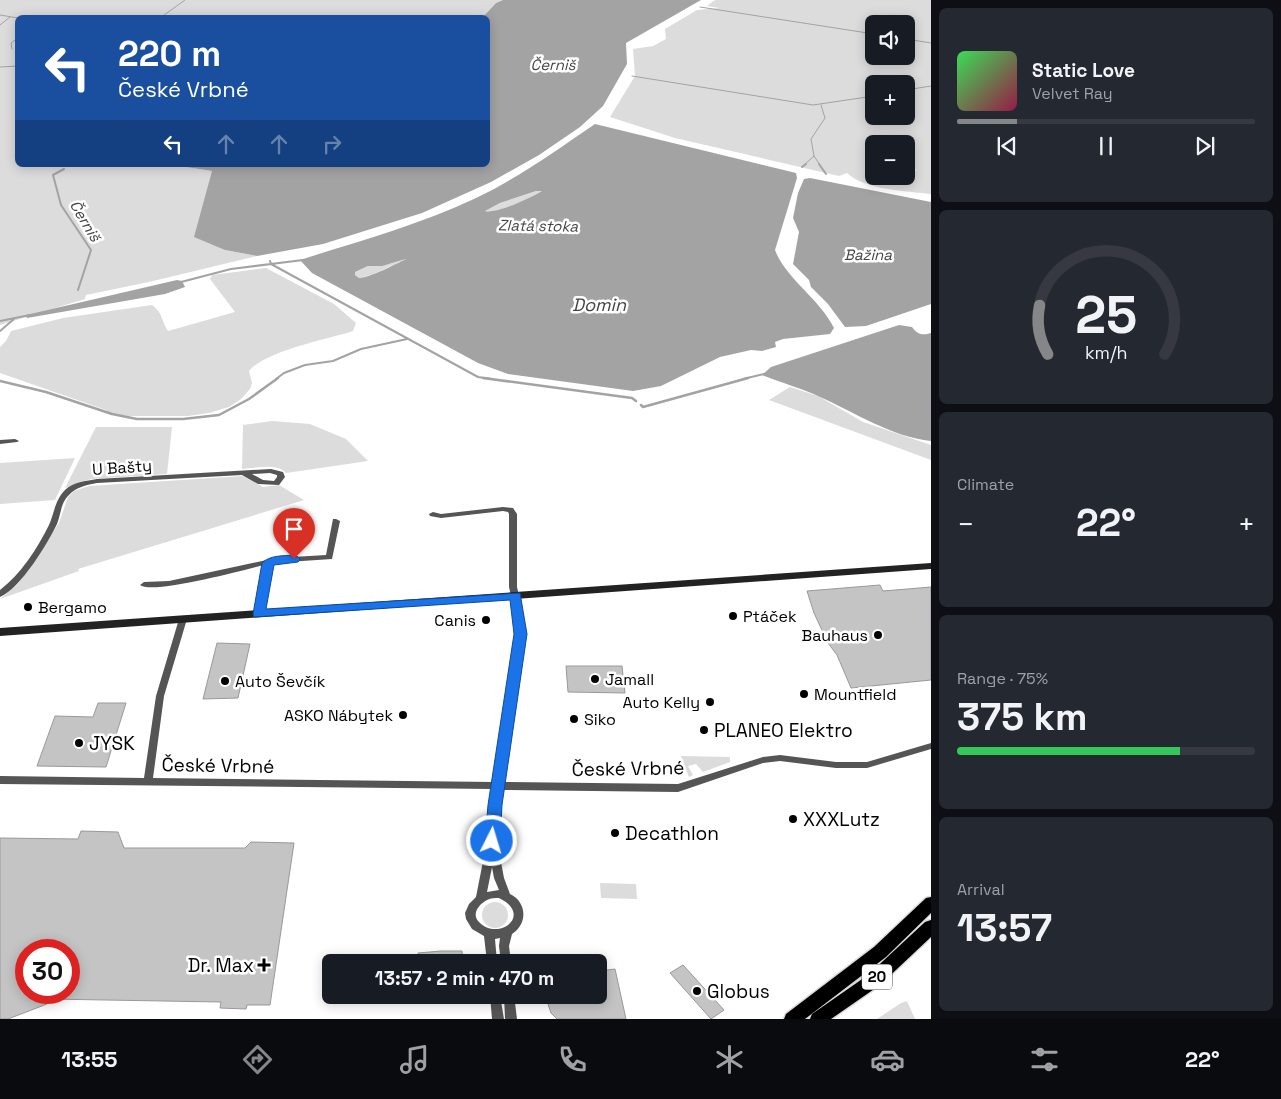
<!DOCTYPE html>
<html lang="en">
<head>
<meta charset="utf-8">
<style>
	:root { --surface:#171b24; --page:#242831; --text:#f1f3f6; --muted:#9ea1a6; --line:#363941; --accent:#858687 }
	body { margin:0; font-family:"Space Grotesk",sans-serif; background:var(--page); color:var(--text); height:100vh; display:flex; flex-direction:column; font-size:19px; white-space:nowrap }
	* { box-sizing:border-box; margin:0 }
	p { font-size:16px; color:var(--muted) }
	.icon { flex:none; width:28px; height:28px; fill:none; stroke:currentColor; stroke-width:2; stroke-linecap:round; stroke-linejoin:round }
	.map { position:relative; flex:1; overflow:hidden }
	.sheet { display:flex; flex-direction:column; gap:8px; padding:8px; background:#0d0f14; width:350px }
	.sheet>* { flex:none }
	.banner { position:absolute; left:15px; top:15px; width:475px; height:152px; border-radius:8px; box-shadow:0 2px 12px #0003; background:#1a4fa0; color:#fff; overflow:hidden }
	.controls { position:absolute; left:865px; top:15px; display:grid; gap:10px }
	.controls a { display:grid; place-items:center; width:50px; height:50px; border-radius:8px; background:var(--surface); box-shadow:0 2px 12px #0003; font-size:25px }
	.speed { position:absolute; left:15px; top:939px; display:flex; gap:10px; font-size:25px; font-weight:700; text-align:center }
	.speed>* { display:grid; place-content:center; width:65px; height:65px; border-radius:50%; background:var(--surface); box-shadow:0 2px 12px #0003; line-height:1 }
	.speed .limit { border:8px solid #d22; background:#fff; color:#111 }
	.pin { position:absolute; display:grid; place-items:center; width:42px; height:42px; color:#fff; margin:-51px -21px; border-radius:50% 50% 50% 0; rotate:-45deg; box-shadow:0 0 5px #0007 }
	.pin .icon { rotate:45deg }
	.me { position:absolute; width:55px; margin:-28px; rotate:5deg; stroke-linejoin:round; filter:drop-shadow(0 0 4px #0008) }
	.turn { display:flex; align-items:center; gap:18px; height:105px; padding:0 20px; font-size:22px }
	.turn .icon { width:65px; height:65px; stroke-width:2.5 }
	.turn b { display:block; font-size:35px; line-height:42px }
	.lanes { display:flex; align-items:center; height:48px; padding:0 20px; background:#0003; justify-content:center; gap:25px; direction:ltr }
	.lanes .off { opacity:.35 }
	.big { font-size:38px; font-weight:700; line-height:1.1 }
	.sheet .widget { flex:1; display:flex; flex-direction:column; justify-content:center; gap:8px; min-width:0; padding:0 18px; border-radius:8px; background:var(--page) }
	.sheet .dial { align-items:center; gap:0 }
	.dial svg { height:130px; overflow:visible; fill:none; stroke:var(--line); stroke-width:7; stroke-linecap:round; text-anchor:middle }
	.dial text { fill:var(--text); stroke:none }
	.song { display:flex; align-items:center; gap:15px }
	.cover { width:60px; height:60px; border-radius:8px; background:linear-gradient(135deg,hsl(130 70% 55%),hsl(340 70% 35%)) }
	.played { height:5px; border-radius:2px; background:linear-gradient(90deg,var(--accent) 20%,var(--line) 20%) }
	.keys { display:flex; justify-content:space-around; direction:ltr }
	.heat { display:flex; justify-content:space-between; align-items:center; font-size:28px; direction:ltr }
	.charge { height:8px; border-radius:4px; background:linear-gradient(90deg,#34c759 75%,var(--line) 0) }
	.trip { position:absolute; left:322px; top:954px; width:285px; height:50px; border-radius:8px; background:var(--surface); box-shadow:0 2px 12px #0003; font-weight:700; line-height:50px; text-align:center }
	.menu { display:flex; height:80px; justify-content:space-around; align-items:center; background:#090b0e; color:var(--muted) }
	.menu .icon { width:35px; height:35px }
	.menu .selected { color:var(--accent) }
	.menu b { font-size:22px; color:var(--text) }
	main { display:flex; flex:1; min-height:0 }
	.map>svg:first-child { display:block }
</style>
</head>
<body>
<main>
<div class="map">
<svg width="931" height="1019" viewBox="0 0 931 1019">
	<rect width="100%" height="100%" fill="#fff"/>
	<path fill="#dcdcdc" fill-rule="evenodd" d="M0 0H503L496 3 483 18H18V165H173L212 171 205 200 225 250 257 256 149 282 86 295 85 299 0 325Z
		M715 0H931V194C907 191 865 190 847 173L839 176 675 138 610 117 635 76 633 49 653 46 666 39 665 29 697 10 719 8 707 6ZM874 24H906V56H874ZM874 84H906V116H874ZM874 144H906V166L917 170 913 172 906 170V176H874L872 156Z
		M536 191H543C534 197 494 215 485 211L500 203Z
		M407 259C392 265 373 276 359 278L355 275V272L368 266 389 264Z
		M266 268 334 304 356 323 353 331C328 339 265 351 249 371L252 383 250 389 241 399 229 407 209 413 188 416H129L108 414 106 410 0 373V347L6 341 11 331 63 318 152 305C163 313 161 320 168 331L235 312 210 279 212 275Z
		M790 387 818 396 863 422 931 445V460L769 400Z
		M272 421 310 424 346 439 368 461 286 473C277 463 255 468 242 469L243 425Z
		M96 427H172L167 474 91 479 65 488Z
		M75 458 55 500 0 504V463Z
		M243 476 263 487 279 485 304 500 78 569 79 571 0 599 17 585 59 523 68 497 74 491 89 486Z
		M681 756 730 757V762L703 772 696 764 688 766 693 775 689 777Z
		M600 883 636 884 637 899 601 898Z
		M482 915a13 13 0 1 1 26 0a13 13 0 1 1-26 0Z
		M907 1001 915 1019H877L901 1003Z"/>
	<path fill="#a3a3a3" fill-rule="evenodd" d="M503 0H701L626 43 627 64 603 106 580 127 539 155 491 182 422 213 323 244 257 256 225 250 194 237 212 171 173 165H488V18L483 17 496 3Z
		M595 124 796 173 797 178 775 250C786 279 819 298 834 328L830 334 783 339 775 342 776 347 762 351 751 350 720 357 661 386 633 391 508 374 478 363 312 273 300 260C359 241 419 225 476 198 518 178 557 150 595 124ZM536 191H542C533 197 494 215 485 211L500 203ZM406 259C394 265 371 277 359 278L355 275V272L368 266H382Z
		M810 178 931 202V304L866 326 845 327 828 304 811 287 809 280 793 264 799 232 793 218 798 193 804 179Z
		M177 280 182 281 185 287 165 294 27 318 26 315Z
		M899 325 912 327C917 334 922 336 931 333V441C892 437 856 413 820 397 802 388 781 383 762 375L771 367Z"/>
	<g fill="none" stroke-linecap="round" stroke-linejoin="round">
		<path stroke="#a3a3a3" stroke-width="1" d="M700 7 874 34
			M0 15 18 18
			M160 18 185 0
			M0 25 10 17
			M906 39 931 43
			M12 49 11 43 18 38
			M0 67 18 66
			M632 76 813 105 874 96
			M906 90 931 86
			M814 156 820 165
			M804 165 814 156 811 139 825 118 821 105"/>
		<path stroke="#a3a3a3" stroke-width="2" d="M819 164 826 174
			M802 167 806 164
			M64 169 53 175 61 205 91 250 78 290
			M270 261 271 264 478 377 492 379
			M181 282 231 269 303 260
			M0 321 30 315
			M0 331 14 319
			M276 379 284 373 305 365 333 361 361 349 407 339
			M743 379 764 374"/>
		<path stroke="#a3a3a3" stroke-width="2.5" d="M483 378 632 398 636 401
			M0 381 46 392 112 414 137 419H183L219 415 249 399 278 378
			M641 405 643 407 748 378"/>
	</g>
	<path fill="#c4c4c4" stroke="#999" fill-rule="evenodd" d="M880 585 883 591 931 587V680L851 688 837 655 828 643 814 613 807 591Z
		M217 643 250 644 238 698 203 699Z
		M566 666H622L625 693 568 692Z
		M98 703H126L106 767 37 766 55 716 93 717Z
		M81 831 118 832 124 848H245L251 842 294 843 270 1005H247L246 1009 220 1008 221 1002 48 999 47 1004 8 1019H0V838L78 839ZM26 950H69V992H26Z
		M441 951H462L463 962H419L418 953Z
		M683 965 724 1010 711 1019 670 973Z
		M615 969 626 1019H557L551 1013 547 1001 548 995H599V971Z"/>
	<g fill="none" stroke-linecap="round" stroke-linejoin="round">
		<g stroke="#dbdbdb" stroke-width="3">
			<path id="primary" d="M931 897V913L886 957 805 1019H784L786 1014 874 947 926 898Z
				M931 920V937L880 985 831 1019H810L812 1014 868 975 925 922Z"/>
		</g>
		<path fill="#555" fill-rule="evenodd" d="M15 439 19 441 17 442 0 444V440Z
			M271 469 283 472 285 477 279 485 258 484 242 475 97 483C87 485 76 487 69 495 61 502 61 514 57 524 48 543 20 589 0 597V590C21 574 37 549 49 525 54 514 55 500 65 490 73 482 86 481 97 479ZM270 473 277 475V477L274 481 263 480 252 474Z
			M503 507 513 508 517 514V587L524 617V634L503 782 678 784 763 757 780 755 836 762H867L931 743V749L867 768H836L780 761 763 763 678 792 502 790 497 841 504 878 510 894C527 902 528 924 512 934L509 946 511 962H501L499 946 500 938 495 939 497 962H487L484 936 472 929 466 919 465 913 469 904 476 897 487 841 493 789 0 784V776L144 778 156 696 179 619 180 617H186L187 619 164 696 153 778 494 782 516 634V617L509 587V514L508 512 503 511 441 518 430 516 429 514 433 512 441 514ZM492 867 494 878 499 890 487 892ZM499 898C534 915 498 942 479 922 471 914 479 904 487 900 491 898 495 898 499 898Z
			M333 519H336L340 521 332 559 272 563 262 616H256L255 614 264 565C244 570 152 595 140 585L144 582 169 581 276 558 326 555Z
			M490 995H500L504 1019H492Z
			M504 995H514L517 1019H505Z"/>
		<path fill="#222" fill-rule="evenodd" d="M931 563V569L0 636V628Z"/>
		<use href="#primary" fill="#000" fill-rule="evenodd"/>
	</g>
	<path fill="#1a73e8" stroke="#114b97" d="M294 555 298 557 300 559 298 562 274 565 266 609 520 593 527 634 502 805 500 841 497 846 492 847 487 846 485 841 488 805 514 634 510 600 254 617 253 614 262 563C270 555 283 556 294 555Z"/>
	<g fill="#000" stroke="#fff" stroke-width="2">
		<circle cx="28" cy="607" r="5"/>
		<circle cx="733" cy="616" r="5"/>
		<circle cx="486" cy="620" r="5"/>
		<circle cx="878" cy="635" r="5"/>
		<circle cx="595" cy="679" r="5"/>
		<circle cx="225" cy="681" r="5"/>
		<circle cx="804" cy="694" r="5"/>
		<circle cx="710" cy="702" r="5"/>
		<circle cx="403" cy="715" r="5"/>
		<circle cx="574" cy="719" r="5"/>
		<circle cx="704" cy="730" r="5"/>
		<circle cx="79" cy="743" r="5"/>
		<circle cx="793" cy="819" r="5"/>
		<circle cx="615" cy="833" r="5"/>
		<path d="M261.5 957.5h5v5h5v5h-5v5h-5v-5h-5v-5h5z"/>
		<circle cx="697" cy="991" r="5"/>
	</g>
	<g text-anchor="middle" stroke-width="5" stroke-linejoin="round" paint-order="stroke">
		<g font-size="15" font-style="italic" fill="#444" stroke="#fff">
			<text x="553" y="70">Černiš</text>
			<text transform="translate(85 221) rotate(59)" y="5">Černiš</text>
			<text transform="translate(538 226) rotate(1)" y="5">Zlatá stoka</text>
			<text x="868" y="260">Bažina</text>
		</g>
		<rect fill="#fff" stroke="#4c4c4c" stroke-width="1" x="862" y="964.5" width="30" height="25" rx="4"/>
		<g font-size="15" font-weight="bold" fill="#000">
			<text x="877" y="982">20</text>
		</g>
		<g font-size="16" fill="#000" stroke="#fff">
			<text transform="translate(122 467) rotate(-4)" y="6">U Bašty</text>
		</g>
		<g font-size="16" fill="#000" stroke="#fff" text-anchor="start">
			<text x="38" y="613">Bergamo</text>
			<text x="743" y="622">Ptáček</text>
			<text x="476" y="626" text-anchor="end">Canis</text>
			<text x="868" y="641" text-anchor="end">Bauhaus</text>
			<text x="605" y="685">Jamall</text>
			<text x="235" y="687">Auto Ševčík</text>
			<text x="814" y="700">Mountfield</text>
			<text x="700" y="708" text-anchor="end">Auto Kelly</text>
			<text x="393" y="721" text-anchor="end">ASKO Nábytek</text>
			<text x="584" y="725">Siko</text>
		</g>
		<g font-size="18" font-style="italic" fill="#444" stroke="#fff">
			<text x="599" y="311">Domin</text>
		</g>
		<g font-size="19" fill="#000" stroke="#fff" text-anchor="start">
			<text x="714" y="737">PLANEO Elektro</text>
			<text x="89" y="750">JYSK</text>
			<text x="803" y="826">XXXLutz</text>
			<text x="625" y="840">Decathlon</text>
			<text x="254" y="972" text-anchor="end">Dr. Max</text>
			<text x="707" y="998">Globus</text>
		</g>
		<g font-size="19" fill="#000" stroke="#fff">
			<text transform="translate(218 765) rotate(1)" y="7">České Vrbné</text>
			<text transform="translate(628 768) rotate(-1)" y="7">České Vrbné</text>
		</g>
	</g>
</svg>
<div class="controls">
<a><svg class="icon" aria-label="sound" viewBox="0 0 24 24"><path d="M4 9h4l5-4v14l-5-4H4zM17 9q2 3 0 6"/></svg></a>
<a>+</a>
<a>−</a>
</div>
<div class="speed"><div class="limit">30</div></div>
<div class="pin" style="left:294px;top:559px;background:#d93025"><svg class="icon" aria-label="arrive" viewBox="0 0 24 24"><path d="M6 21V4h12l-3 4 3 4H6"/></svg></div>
<svg class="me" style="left:492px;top:841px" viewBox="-20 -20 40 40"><circle r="17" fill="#1a73e8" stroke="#fff" stroke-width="3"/><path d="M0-11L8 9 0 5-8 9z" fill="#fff"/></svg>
<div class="trip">13:57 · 2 min · 470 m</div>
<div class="banner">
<div class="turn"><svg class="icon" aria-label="left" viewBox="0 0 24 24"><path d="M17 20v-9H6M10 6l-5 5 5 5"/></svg><div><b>220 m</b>České Vrbné</div></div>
<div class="lanes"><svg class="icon" aria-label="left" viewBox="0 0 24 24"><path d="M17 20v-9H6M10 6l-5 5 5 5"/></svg><svg class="icon off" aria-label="ahead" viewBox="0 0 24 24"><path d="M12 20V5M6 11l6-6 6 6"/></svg><svg class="icon off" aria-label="ahead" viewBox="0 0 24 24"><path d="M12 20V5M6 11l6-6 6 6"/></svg><svg class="icon off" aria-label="right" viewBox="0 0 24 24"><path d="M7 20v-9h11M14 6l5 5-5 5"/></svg></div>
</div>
</div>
<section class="sheet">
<div class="widget">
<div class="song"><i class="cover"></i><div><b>Static Love</b><p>Velvet Ray</p></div></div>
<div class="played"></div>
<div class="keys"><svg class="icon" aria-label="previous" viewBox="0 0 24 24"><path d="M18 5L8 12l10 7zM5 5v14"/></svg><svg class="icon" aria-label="pause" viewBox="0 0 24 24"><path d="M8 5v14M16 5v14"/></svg><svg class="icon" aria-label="next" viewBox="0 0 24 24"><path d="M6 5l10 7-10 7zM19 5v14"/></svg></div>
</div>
<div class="widget dial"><svg viewBox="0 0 100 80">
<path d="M14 69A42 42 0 1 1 86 69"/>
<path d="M14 69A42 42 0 0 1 9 39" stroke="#858687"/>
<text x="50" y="56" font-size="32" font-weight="700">25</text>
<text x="50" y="72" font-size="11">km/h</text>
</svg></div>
<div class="widget"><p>Climate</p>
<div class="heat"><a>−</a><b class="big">22°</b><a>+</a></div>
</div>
<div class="widget"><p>Range · 75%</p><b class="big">375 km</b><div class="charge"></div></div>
<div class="widget"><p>Arrival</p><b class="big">13:57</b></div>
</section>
</main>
<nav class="menu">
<b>13:55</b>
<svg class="icon selected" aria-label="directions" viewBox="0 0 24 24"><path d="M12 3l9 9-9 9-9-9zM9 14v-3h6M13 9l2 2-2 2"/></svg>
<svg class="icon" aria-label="music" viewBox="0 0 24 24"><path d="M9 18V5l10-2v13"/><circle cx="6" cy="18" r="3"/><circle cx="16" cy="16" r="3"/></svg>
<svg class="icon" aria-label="phone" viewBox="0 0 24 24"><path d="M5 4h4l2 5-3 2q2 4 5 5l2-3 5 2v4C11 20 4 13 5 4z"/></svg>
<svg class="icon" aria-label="climate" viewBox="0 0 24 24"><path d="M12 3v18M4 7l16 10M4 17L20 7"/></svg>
<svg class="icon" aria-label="car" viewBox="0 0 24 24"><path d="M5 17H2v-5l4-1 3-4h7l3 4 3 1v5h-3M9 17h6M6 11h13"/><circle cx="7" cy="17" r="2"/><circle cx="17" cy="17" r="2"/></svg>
<svg class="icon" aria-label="filters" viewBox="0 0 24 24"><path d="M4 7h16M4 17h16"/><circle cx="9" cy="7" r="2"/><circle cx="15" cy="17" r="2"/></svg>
<b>22°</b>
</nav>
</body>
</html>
